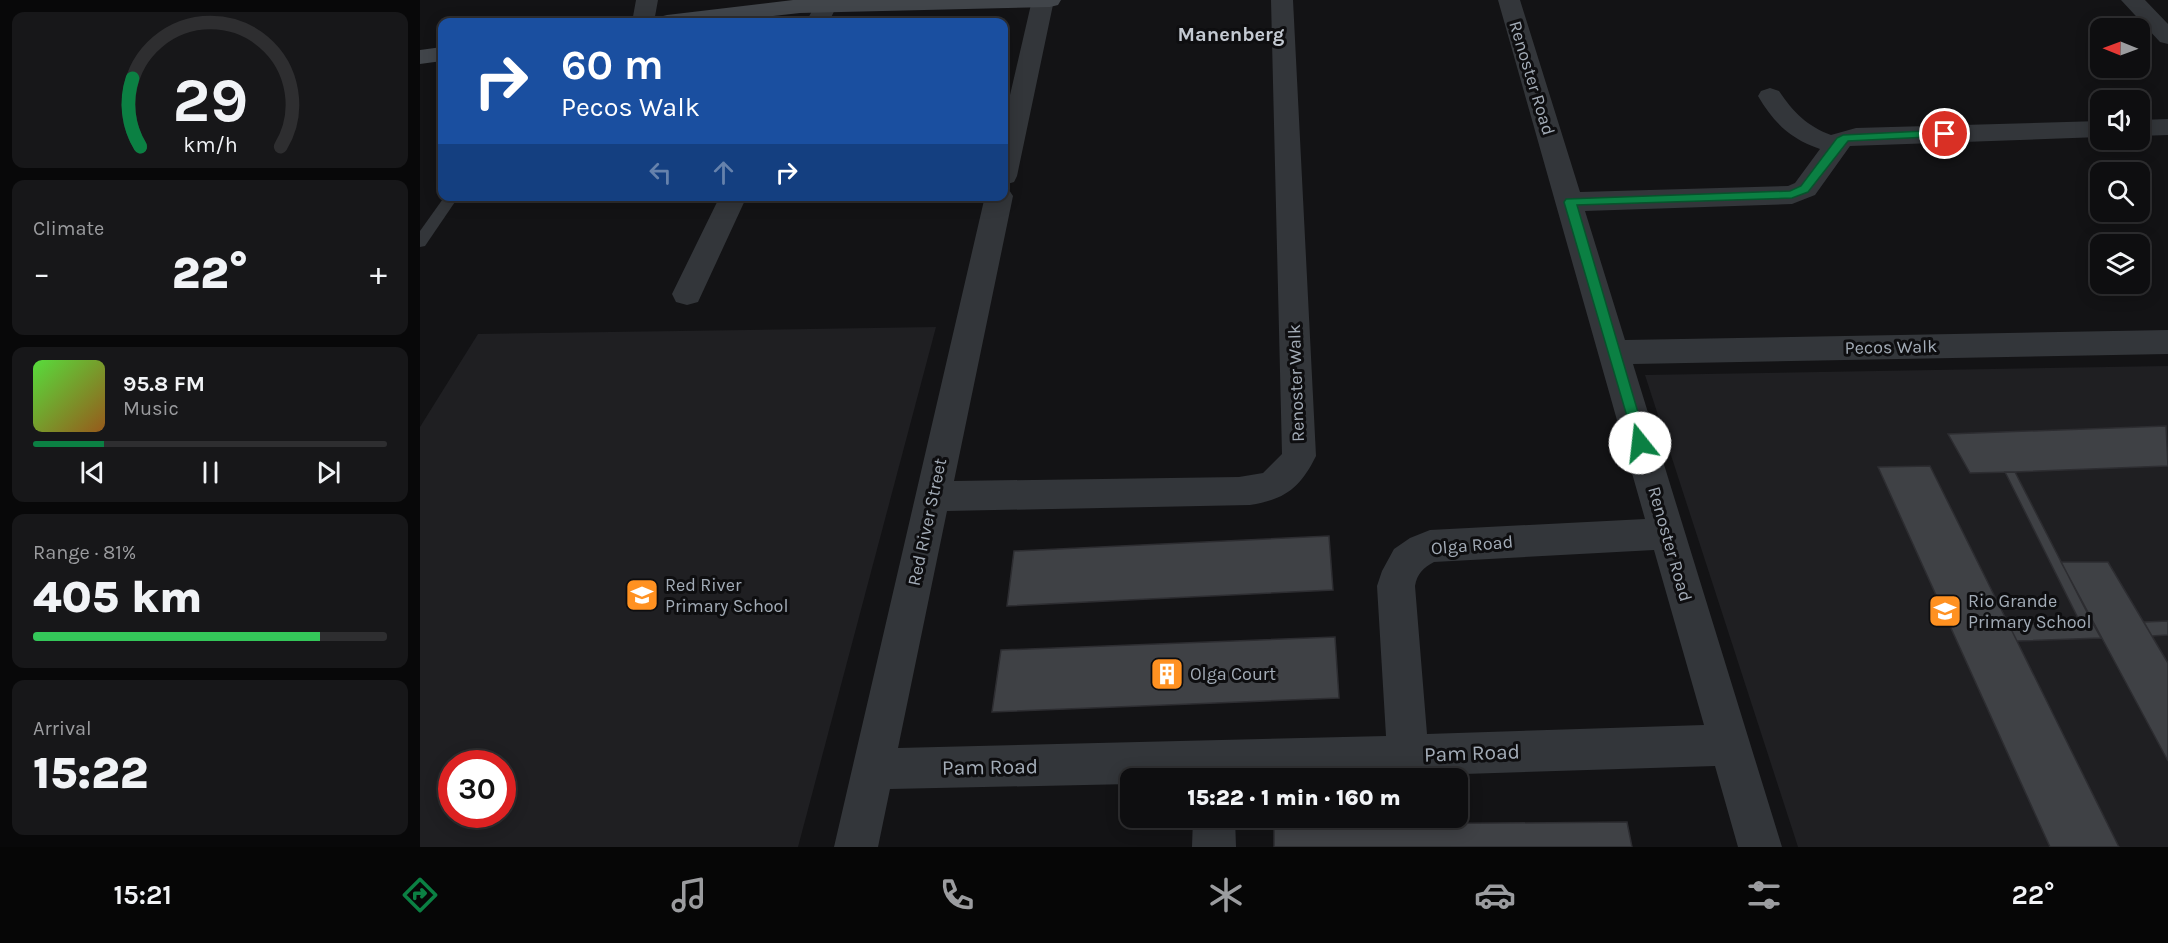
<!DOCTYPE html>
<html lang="en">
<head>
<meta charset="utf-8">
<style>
	:root { --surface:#0e0e10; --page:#171719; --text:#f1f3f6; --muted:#9b9c9f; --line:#2e2e30; --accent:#0b8043 }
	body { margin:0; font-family:Karla,sans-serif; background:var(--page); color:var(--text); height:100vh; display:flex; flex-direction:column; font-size:22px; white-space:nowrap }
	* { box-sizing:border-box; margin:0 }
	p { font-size:20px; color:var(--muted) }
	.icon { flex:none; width:33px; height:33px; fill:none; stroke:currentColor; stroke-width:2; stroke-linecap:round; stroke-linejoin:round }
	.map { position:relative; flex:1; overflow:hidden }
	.panel { display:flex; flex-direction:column; gap:12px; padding:12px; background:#080809; width:420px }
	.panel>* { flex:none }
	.hud { position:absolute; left:18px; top:18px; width:570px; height:183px; border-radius:12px; box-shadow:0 3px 15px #0003,0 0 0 2px var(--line); background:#1a4fa0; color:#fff; overflow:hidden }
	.needle { width:39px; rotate:271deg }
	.buttons { position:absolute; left:1670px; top:18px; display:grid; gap:12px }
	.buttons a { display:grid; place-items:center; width:60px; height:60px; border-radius:12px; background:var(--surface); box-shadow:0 3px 15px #0003,0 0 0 2px var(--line); font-size:30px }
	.speed { position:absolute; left:18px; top:750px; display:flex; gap:12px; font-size:30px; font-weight:700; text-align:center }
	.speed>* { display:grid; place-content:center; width:78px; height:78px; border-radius:50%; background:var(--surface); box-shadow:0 3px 15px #0003,0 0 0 2px var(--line); line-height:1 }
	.speed .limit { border:9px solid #d22; background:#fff; color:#111 }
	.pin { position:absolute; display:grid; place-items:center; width:51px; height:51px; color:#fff; margin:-26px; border:3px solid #fff; border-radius:50%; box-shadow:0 2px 6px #0007 }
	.me { position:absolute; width:66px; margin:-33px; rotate:344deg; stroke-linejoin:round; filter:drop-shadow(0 0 4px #0008) }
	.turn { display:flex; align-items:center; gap:21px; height:126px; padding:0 24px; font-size:27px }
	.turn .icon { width:78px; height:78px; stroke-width:2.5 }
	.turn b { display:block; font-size:42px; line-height:51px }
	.lanes { display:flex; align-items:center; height:57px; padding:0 24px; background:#0003; justify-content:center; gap:30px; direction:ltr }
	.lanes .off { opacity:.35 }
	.big { font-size:45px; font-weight:800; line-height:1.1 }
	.panel .card { flex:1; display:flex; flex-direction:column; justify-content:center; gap:9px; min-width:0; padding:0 21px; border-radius:12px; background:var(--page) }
	.panel .dial { align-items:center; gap:0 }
	.dial svg { height:156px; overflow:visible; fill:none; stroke:var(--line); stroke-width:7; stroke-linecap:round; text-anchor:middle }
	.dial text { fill:var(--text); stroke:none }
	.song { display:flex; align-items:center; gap:18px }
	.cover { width:72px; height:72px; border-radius:9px; background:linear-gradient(135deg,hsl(110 70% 55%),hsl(30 70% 35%)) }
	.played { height:6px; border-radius:3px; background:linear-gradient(90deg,var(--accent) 20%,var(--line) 20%) }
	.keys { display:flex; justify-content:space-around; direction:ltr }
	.heat { display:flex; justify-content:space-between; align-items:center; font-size:33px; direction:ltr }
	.charge { height:9px; border-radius:4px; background:linear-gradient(90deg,#34c759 81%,var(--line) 0) }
	.trip { position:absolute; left:700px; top:768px; width:348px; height:60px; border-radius:12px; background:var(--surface); box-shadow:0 3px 15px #0003,0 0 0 2px var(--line); font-weight:800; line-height:60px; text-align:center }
	.tab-bar { display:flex; height:96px; justify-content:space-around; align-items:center; background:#060606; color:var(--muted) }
	.tab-bar .icon { width:42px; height:42px }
	.tab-bar .selected { color:var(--accent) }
	.tab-bar b { font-size:27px; color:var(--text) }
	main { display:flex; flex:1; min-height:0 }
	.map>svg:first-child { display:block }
</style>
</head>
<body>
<main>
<section class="panel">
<div class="card dial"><svg viewBox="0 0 100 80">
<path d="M14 69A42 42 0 1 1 86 69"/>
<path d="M14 69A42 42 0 0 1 10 34" stroke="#0b8043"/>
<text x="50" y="56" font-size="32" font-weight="700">29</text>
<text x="50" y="72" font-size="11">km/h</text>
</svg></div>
<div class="card"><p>Climate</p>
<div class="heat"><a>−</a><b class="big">22°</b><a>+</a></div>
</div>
<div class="card">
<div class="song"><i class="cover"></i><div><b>95.8 FM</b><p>Music</p></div></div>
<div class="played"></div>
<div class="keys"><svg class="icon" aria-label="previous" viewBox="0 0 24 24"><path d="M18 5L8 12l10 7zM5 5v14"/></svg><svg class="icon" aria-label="pause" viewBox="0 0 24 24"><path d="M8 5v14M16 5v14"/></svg><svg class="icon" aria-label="next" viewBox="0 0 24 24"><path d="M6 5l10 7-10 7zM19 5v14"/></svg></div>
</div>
<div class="card"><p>Range · 81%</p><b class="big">405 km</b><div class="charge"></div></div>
<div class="card"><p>Arrival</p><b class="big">15:22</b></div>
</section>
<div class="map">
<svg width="1748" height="847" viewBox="0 0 1748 847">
	<rect width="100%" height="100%" fill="#131315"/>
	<path fill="#1f1f22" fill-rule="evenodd" d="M516 327 378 847H0V427L58 334ZM32 764H82V814H32Z
		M1748 366V847H1378L1225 375Z"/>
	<path fill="#3f4145" stroke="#2d2d31" stroke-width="1.5" d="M1746 426 1748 466 1595 472 1550 473 1528 434Z
		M1510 466 1589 625 1699 847H1630L1458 467Z
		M1585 472H1595L1672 622H1660Z
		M909 536 913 590 587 606 594 551Z
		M1641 562H1688L1748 663V761Z
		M1641 562H1688L1748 663V761Z
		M1748 621V635L1732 636 1724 622Z
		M1660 622H1672L1681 638 1597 641 1589 625Z
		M915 637 919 698 572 712 581 650Z
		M1207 822 1212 847H854V825Z"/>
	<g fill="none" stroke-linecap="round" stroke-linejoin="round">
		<path fill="#33363a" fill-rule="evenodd" d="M25 196H39L5 246 0 247V231Z"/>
		<path fill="#33363a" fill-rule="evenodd" d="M216 0H238L234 22H212Z
			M398 0H414L417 5 409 22H386Z
			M612 0H634L597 176 594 182 584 185V121Z
			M851 0H873L896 456C880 488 866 499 830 505L527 511 478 748 966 736 957 586 962 571 974 549 990 538 1010 530 1225 519 1078 0H1100L1160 192 1368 186 1375 183 1400 149C1370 139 1354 123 1338 96L1341 91 1350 88 1359 91C1373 112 1387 126 1411 135L1436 128 1680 121V137L1430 146 1395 195 1372 204 1165 211 1205 340 1748 330V354L1213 364 1362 847H1318L1295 766 920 778H711V784L470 789 458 847H414L565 196H584V188L589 190 593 196 534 481 819 477 843 473 862 454ZM1234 550 1284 725 1007 734 995 586C997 574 1003 568 1014 562Z
			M1701 0H1725L1748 24V44L1740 42Z
			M1748 119V135L1719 136V120Z
			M300 196H327L278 302 267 305 256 302 252 294Z
			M773 818H815L816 847H772Z"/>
		<path fill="#41454a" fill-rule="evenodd" d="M373 0H641L638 5 630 7 380 13 300 22H235L239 17 247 15Z
			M22 47V61L0 64V50Z"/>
	</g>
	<path fill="#0b8043" stroke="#07532c" stroke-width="1.5" d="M1525 130 1528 131V136L1428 141 1388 192 1372 198 1157 205 1227 443 1225 447H1216L1144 202 1146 199 1370 191 1381 186 1417 138 1423 135Z"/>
	<defs>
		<g id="school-square" transform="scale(1.725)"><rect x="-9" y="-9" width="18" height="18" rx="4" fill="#ff9121" stroke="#0e0e10"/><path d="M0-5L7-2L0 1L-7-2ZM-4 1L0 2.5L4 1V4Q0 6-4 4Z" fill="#fff"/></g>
		<g id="building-square" transform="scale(1.725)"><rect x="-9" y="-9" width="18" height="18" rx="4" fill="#ff9121" stroke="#0e0e10"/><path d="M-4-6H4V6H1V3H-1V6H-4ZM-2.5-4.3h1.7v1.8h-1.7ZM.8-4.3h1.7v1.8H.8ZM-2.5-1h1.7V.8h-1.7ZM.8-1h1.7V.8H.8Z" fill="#fff"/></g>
	</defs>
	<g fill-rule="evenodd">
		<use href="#school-square" x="222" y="595"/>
		<use href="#school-square" x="1525" y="611"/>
		<use href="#building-square" x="747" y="674"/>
	</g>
	<g text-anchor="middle" stroke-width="6" stroke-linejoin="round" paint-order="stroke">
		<g font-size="18" fill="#a3acb7" stroke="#0e0e10">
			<text transform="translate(1112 78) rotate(73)" y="6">Renoster Road</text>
			<text transform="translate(1471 347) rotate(-1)" y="6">Pecos Walk</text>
			<text transform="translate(876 383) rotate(-92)" y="6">Renoster Walk</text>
			<text transform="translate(507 522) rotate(-78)" y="6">Red River Street</text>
			<text transform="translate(1250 544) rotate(74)" y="6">Renoster Road</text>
			<text transform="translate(1052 545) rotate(-5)" y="6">Olga Road</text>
		</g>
		<g font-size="18" fill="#a3acb7" stroke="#0e0e10" text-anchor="start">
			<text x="245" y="591">Red River<tspan x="245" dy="21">Primary School</tspan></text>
			<text x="1548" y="607">Rio Grande<tspan x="1548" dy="21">Primary School</tspan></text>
			<text x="770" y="680">Olga Court</text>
		</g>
		<g font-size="20" font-weight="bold" fill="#c4cad2" stroke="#0e0e10">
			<text x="811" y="41">Manenberg</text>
		</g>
		<g font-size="21" fill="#a3acb7" stroke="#0e0e10">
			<text transform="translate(1052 753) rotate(-2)" y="7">Pam Road</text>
			<text transform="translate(570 767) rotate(-1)" y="7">Pam Road</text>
		</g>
	</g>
</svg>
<div class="buttons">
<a><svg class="needle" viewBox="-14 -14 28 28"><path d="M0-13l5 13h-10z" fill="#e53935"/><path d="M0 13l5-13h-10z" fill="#9b9c9f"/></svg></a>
<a><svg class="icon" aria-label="sound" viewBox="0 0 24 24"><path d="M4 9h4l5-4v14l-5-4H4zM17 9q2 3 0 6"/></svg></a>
<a><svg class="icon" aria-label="search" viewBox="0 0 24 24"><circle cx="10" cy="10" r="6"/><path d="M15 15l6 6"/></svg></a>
<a><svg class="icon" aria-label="layers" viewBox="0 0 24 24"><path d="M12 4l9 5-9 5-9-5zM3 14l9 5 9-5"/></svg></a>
</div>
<div class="speed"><div class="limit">30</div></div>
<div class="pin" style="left:1525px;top:134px;background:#d93025"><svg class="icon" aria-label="arrive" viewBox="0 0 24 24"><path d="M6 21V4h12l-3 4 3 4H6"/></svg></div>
<svg class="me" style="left:1220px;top:443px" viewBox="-20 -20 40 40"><circle r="19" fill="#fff"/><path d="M0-13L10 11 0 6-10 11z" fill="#0b8043"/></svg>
<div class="trip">15:22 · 1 min · 160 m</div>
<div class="hud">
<div class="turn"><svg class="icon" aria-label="right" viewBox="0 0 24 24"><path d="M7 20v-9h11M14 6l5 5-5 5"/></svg><div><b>60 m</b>Pecos Walk</div></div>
<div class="lanes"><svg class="icon off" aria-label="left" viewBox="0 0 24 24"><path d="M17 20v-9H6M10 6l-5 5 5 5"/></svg><svg class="icon off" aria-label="ahead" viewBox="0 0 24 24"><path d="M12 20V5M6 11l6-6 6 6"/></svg><svg class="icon" aria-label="right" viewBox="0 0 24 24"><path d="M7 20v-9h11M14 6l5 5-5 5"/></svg></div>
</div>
</div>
</main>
<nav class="tab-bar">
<b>15:21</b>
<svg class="icon selected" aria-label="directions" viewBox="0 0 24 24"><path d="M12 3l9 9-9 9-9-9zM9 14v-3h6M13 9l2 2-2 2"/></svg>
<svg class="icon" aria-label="music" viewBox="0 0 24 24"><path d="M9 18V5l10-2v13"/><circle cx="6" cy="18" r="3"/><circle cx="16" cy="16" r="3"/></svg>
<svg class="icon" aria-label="phone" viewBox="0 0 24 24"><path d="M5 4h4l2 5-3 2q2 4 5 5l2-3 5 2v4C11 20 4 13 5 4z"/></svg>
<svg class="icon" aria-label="climate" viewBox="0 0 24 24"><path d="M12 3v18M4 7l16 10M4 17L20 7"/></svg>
<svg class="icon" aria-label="car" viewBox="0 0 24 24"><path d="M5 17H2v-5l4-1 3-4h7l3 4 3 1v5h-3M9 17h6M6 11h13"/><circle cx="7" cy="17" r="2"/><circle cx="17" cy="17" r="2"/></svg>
<svg class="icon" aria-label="filters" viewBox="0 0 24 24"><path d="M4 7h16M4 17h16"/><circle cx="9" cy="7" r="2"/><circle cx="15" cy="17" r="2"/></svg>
<b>22°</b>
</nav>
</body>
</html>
